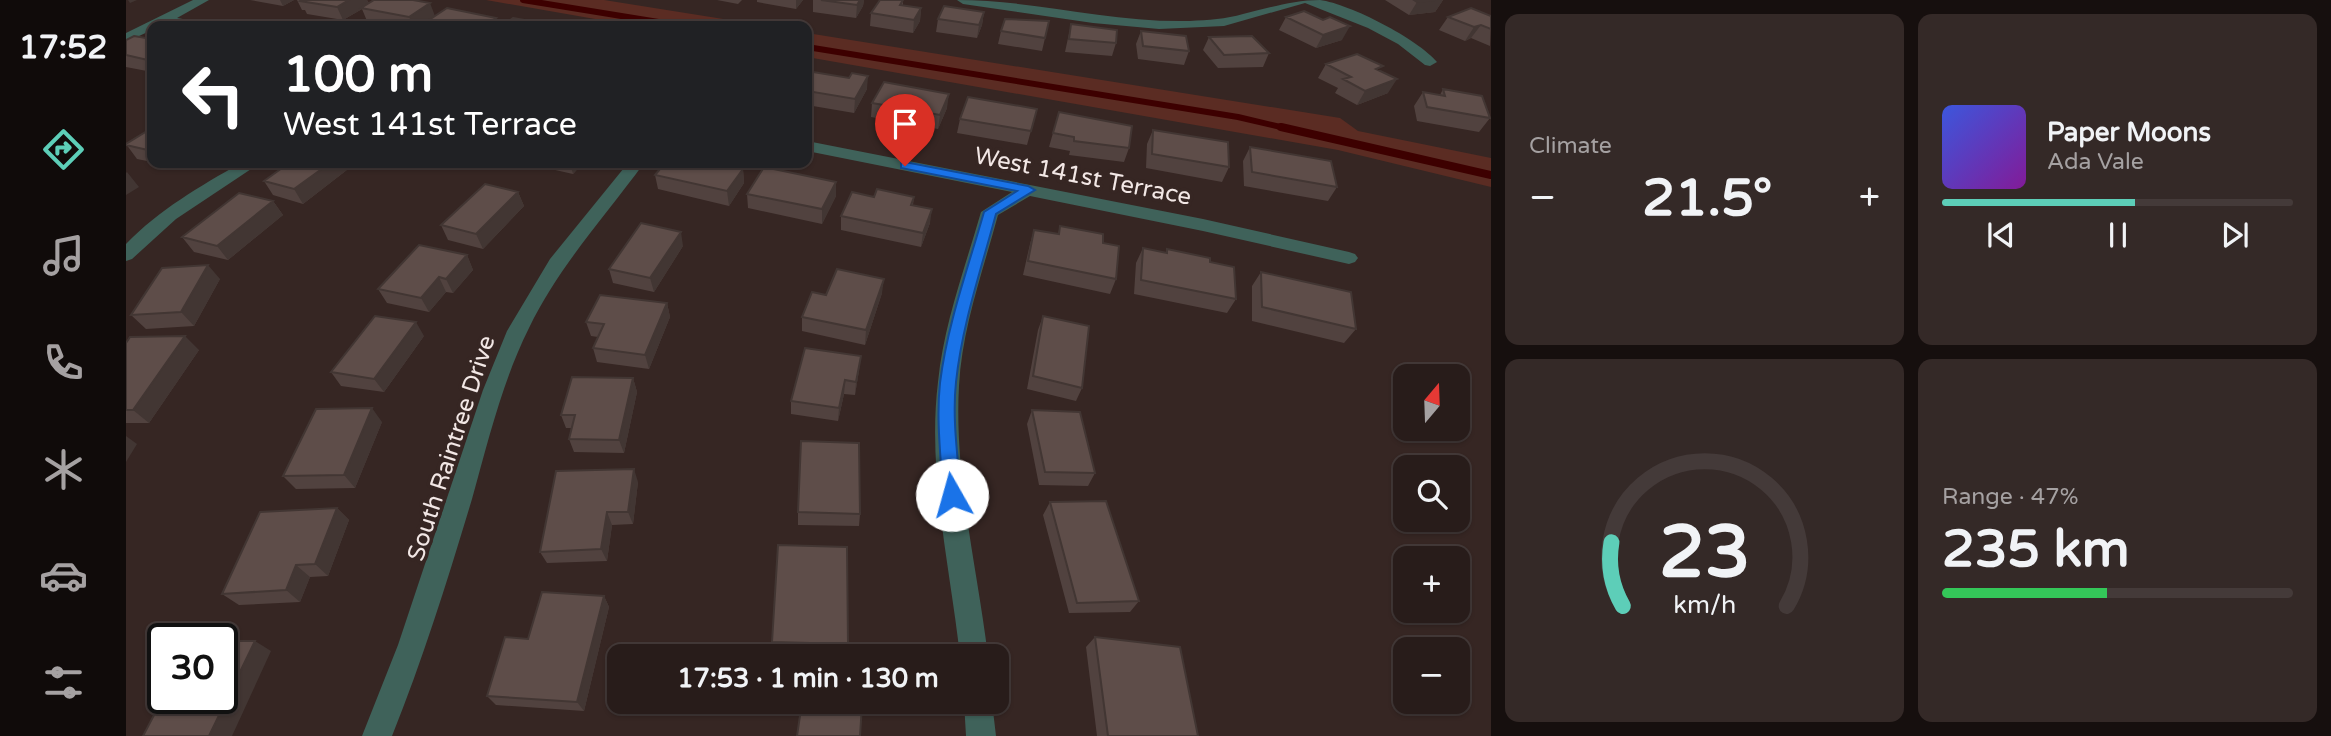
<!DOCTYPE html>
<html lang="en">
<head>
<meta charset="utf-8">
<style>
	:root { --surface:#281c1a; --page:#342927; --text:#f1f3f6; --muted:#a5a1a2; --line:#443a39; --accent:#5dceb8 }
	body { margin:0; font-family:"Varela Round",sans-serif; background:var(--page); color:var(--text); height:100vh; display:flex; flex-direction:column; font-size:26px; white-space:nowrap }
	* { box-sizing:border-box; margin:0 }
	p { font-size:23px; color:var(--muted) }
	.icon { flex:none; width:38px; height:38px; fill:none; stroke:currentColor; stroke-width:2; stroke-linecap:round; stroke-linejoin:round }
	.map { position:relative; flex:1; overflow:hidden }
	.details { display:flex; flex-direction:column; gap:14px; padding:14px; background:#160f0e; width:840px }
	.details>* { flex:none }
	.hud { position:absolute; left:21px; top:21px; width:665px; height:147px; border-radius:14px; box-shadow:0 2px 5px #0004,0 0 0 2px var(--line); background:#202124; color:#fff; overflow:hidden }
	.needle { width:46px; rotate:19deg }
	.buttons { position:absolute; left:1267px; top:364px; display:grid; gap:14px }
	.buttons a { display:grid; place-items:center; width:77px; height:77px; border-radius:14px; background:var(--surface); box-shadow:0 2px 5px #0004,0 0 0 2px var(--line); font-size:35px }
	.speed { position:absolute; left:21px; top:623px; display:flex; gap:14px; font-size:35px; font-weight:700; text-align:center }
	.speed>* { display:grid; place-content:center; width:91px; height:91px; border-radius:50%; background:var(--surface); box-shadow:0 2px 5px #0004,0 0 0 2px var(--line); line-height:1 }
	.speed .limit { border:4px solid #111; border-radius:10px; background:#fff; color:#111 }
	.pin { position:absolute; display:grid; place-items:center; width:60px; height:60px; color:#fff; margin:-72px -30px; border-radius:50% 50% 50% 0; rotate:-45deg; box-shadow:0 0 7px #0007 }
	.pin .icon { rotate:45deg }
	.me { position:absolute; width:77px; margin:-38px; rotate:353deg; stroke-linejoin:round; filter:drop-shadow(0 0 5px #0008) }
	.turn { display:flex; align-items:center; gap:24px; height:147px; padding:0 21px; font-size:32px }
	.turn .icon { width:91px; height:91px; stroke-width:2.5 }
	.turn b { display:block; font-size:49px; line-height:60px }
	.big { font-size:52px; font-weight:700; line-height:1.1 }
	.details .tile { flex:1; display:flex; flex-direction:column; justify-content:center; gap:10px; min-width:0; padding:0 24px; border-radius:14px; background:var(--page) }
	.details .dial { align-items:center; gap:0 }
	.dial svg { height:182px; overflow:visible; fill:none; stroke:var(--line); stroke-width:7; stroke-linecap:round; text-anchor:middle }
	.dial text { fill:var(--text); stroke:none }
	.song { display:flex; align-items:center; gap:21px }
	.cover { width:84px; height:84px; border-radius:10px; background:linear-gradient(135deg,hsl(230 70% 55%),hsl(290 70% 35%)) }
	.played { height:7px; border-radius:4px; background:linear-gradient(90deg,var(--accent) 55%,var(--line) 55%) }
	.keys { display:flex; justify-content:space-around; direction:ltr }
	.heat { display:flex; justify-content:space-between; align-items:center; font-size:38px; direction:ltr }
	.charge { height:10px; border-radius:5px; background:linear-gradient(90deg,#34c759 47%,var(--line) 0) }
	.details .tiles { flex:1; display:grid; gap:14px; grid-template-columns:repeat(2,1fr) }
	.trip { position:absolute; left:481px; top:644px; width:402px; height:70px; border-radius:14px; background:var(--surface); box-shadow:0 2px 5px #0004,0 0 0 2px var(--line); font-weight:700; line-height:70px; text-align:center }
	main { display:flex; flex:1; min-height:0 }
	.tab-bar { display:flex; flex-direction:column; width:126px; justify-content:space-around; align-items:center; background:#100b0a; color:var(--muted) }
	.tab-bar .icon { width:49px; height:49px }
	.tab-bar .active { color:var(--accent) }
	.tab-bar b { font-size:32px; color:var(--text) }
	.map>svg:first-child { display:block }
</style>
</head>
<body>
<main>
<nav class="tab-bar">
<b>17:52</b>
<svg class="icon active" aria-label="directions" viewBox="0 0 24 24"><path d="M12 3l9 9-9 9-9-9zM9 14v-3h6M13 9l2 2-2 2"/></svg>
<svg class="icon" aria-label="music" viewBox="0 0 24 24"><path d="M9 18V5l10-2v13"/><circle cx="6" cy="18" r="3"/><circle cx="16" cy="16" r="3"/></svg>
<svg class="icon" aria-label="phone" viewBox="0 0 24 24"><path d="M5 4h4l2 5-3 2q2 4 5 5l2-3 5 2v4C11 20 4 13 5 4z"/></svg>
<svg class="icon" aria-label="climate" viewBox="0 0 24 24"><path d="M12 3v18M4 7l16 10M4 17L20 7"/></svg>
<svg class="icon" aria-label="car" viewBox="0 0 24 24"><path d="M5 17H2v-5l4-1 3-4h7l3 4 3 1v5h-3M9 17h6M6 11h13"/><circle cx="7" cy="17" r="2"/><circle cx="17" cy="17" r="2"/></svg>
<svg class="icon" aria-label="filters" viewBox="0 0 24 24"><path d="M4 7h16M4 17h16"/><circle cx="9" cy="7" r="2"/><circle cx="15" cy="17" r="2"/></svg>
</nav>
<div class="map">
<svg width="1365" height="736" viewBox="0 0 1365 736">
	<rect width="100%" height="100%" fill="#362623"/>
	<path fill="#5b2c23" d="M360 0H478L641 26H509Z
		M681 33 1214 118 1232 131 1365 158V187L1212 150 681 57Z"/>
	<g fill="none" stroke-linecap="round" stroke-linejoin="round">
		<path stroke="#3d0000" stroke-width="6" d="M397 0 557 26
			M681 47 1112 117 1163 129"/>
		<path stroke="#3d0000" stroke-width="8" d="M1155 127 1365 175"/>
		<path fill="#3f625a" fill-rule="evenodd" d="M67 0H83L51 18 80 23 81 26 40 23 26 26V30L0 42V33Z
			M831 0C909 0 985 23 1064 21 1082 20 1100 19 1117 14 1143 8 1167 0 1194 0 1224 4 1292 39 1311 62L1304 66 1299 65 1272 44 1242 28 1179 3 1098 26 1033 29 967 23 837 4Z
			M681 141 1077 219 1223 252 1229 254 1232 258 1229 262 1223 264 1077 231 904 196 872 215C857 271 836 328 833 386 828 477 851 566 862 656H834C824 566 801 472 812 382 818 323 839 268 855 212L886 192 681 151Z
			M115 163H134L50 219 6 259 0 261V244C33 210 74 186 115 163Z
			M502 163H518C478 218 433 266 403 328 376 382 362 442 346 499 322 579 297 659 266 736H236L272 645 357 390 381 331 424 259Z
			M838 702H866L870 736H840Z"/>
	</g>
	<path fill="#51423f" d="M124 0H168L157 6Z
		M171 0H241L243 3 309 16 370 18 373 26H302L300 22 294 26H269L241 21 236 9 217 20 181 14 179 10H176Z
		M591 0H616L612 4Z
		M631 0H677L670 9 631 2Z
		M687 0H738L737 6 730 18 687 12Z
		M777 0V5L795 8 794 21 787 33 744 26 745 13Z
		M1259 0H1317L1309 12 1283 15Z
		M858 12 856 25 851 38 810 32 812 19Z
		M1365 16 1364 46 1345 38 1339 41 1313 30 1322 17Z
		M1160 17 1216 40 1190 48 1153 30Z
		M923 21 916 51 872 44 875 31Z
		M945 24 990 43 986 56 939 52Z
		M1015 31 1063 51 1058 65 1012 59 1010 44Z
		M1083 37 1143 53 1137 67 1092 68 1077 50Z
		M26 39V72L0 67V55Z
		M1200 64 1254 71 1262 93 1231 105 1209 93 1212 88 1192 78Z
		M681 71 723 78 741 89 728 113 681 105Z
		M1317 89 1364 118 1353 132 1291 121 1288 106 1297 92 1314 95Z
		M746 103 821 108 812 129 745 117Z
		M911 109 901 145 831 133 834 119Z
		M933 112 1003 148 998 162 943 155 944 151 923 147Z
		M26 128V162L11 159 0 144Z
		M1027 130 1103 167 1096 182 1020 168 1021 144Z
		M1124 147 1211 187 1202 201 1118 186 1117 161Z
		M28 163H47L42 166Z
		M163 163H224L226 166 177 204 147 195 138 181Z
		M398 163H457L447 174Z
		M539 163H605L606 167 617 169 618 183 603 206 532 189 529 175Z
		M710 182V196L696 224 622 208 621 194Z
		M392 192 398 206 357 249 322 240 315 225Z
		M748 197H788L787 205 804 223 795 247 715 230V216Z
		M147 201 157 215 102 260 68 252 56 237Z
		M934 226 977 243 990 279 984 294 897 275 904 244 908 230 932 234Z
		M557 246 528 292 487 283 483 269Z
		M1017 248 1040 253 1041 249 1084 262 1110 299 1101 313 1008 294 1010 263Z
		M341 255 347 270 327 293 320 292 303 312 261 303 252 289Z
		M1135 272 1230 329 1218 343 1126 321V286Z
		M94 279 68 326 20 329 5 315Z
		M756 293 739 345 676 331V317Z
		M541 303 544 317 523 369 471 362 467 348 472 337 465 336 460 322Z
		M917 316 956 388 950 401 901 389 912 330Z
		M298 336 258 392 215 386 205 372Z
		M0 343 73 350 23 423H0Z
		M735 356 733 370 729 395 718 394 712 421 665 414V401Z
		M507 378 511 392 498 453 448 452 443 439 445 428H440L435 415Z
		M906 410 969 473 962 486 913 485 901 424Z
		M256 422 229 488 170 489 157 476Z
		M512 482 507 524 486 525 481 561 421 563 414 552Z
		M924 502 1013 601 1004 612 943 613 917 515Z
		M211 508 223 520 202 576 184 577 174 602 113 605 96 594Z
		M672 512 734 514 733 526 672 525Z
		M478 596 483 607 458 711 370 705 361 696Z
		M969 637 1072 736H971L960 647Z
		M646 642 722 644 721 654 647 652Z"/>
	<path fill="#423633" d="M2 0H11L4 3Z
		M154 0H168L157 6Z
		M223 0H241L243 4 235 8 236 9 217 20 211 7Z
		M670 0H677L670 9Z
		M734 0H738L737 6 730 18 731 5Z
		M1309 0H1317L1309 12 1283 15 1291 2Z
		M304 3 309 16 294 26H287L283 17Z
		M795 8 794 21 787 33 788 20Z
		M858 12 856 25 851 38 853 25Z
		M370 18 373 26H358Z
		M1355 25 1345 38 1339 41 1348 27Z
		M1224 26 1216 40 1190 48 1197 35Z
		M742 76 741 89 728 113 729 99Z
		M1271 79 1262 93 1231 105 1239 91Z
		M823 94 821 108 812 129 814 115Z
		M204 163H224L226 166 177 204 168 189Z
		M444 163H457L447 174Z
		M617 169 618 183 603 206 601 191Z
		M1 172 13 187 0 195V173Z
		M710 182V196L696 224V209Z
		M392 192 398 206 357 249 350 234Z
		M147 201 157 215 102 260 91 246Z
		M806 209 804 223 795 247 797 233Z
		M555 232 557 246 528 292 524 278Z
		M341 255 347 270 327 293 320 279Z
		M82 265 94 279 68 326 55 312Z
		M313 277 320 292 303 312 295 298Z
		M758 279 756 293 739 345 740 330Z
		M541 303 544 317 523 369 519 355Z
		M290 322 298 336 258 392 248 379Z
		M59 336 73 350 23 423 7 410Z
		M735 356 733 370 729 395 730 382Z
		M507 378 511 392 498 453 493 440Z
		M719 380 718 394 712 421 713 408Z
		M246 408 256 422 229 488 218 475Z
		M0 436 11 444 0 462Z
		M508 469 512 482 507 524 502 512Z
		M211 508 223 520 202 576 189 564Z
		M481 512 486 525 481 561 475 549Z
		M170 565 184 577 174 602 160 590Z
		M478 596 483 607 458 711 451 702Z
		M129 641 145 651 106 736H83Z"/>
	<path fill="#5e4d49" stroke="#423633" stroke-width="2" d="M175 0H223L211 7 174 1Z
		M248 0H287L304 3 283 17 235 8Z
		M695 0H734L731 5Z
		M754 0H777L774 5 795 8 788 20 745 13Z
		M1288 0H1309L1291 2Z
		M818 6 858 12 853 25 812 19Z
		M321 8 370 18 358 26H322L300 22Z
		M1345 8 1365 16V29L1355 25 1348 27 1322 17Z
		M1178 11 1197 20 1204 17 1224 26 1197 35 1160 17Z
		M387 18 433 26H376Z
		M879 19 923 21 919 38 875 31Z
		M945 24 991 30 990 43 943 39Z
		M1015 31 1060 36 1063 51 1017 46Z
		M8 36 26 39V61L0 55V40Z
		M1126 36 1143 53 1098 55 1083 37Z
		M1231 54 1257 66 1250 69 1271 79 1239 91 1217 79 1225 77 1200 64Z
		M681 71 723 78 726 73 742 76 729 99 681 91Z
		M758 82 823 94 814 115 746 103Z
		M1317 89 1356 96 1364 118 1301 107 1297 92 1319 96Z
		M842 97 911 109 905 131 834 119Z
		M933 112 1006 126 1003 148 948 141V137L927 133Z
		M26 128V151L0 145V144Z
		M1027 130 1102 142 1103 167 1026 154Z
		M1124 147 1205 161 1211 187 1126 172Z
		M163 163H204L168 189 138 181Z
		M539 163H602L600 165 617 169 601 191 529 175Z
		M638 167 710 182 696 209 621 194Z
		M359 184 392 192 350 234 315 225Z
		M751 189 788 197 785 205 806 209 797 233 715 216 726 192 748 197Z
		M113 193 147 201 91 246 56 237Z
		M515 223 555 232 524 278 483 269Z
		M934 226 977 234V243L993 246 990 279 902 261 908 230 933 234Z
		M293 245 341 255 320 279 313 277 295 298 252 289Z
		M1017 248 1041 253V249L1084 258V262L1108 267 1110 299 1015 280Z
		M82 265 55 312 5 315 36 268Z
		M711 269 758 279 740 330 676 317 686 292 700 295Z
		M1135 272 1225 292 1230 329 1136 307Z
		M474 295 541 303 519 355 467 348 478 324 460 322Z
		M249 316 290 322 248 379 205 372Z
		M917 316 963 326 956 388 907 376Z
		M59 336 7 410H0V343L4 337Z
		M679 348 735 356 730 382 719 380 713 408 665 401Z
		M446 377 507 378 493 440 443 439 449 415H435Z
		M246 408 218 475 157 476 190 409Z
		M906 410 954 412 969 473 919 472Z
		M675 441 733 443 734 514 672 512Z
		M508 469 502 512H481L475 549 414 552 430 471Z
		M980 501 1013 601 951 603 924 502Z
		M211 508 189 564 170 565 160 590 96 594 134 512Z
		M652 545 721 547 722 644 646 642Z
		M416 592 478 596 451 702 361 696 379 637 402 639Z
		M969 637 1054 647 1072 736H982Z
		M96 641H129L83 736H17L37 698H96Z
		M676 702H715L736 705 734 736H671Z"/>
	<path fill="#1a73e8" stroke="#114b97" stroke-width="2" d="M779 162 902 186 909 190 870 214C855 270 836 325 830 382 826 419 832 458 835 495L833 501 826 503 820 501 817 495C815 458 810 420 814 383 821 325 842 268 858 212L891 191 775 168V163Z"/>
	<g text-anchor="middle" stroke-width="7" stroke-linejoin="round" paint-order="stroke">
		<g font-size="24" fill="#f2e7e5" stroke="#362623">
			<text transform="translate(957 176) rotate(11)" y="8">West 141st Terrace</text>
			<text transform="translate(325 448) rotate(-72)" y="8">South Raintree Drive</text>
		</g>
	</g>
</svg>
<div class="buttons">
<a><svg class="needle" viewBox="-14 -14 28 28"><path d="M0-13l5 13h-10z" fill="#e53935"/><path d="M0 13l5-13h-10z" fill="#a5a1a2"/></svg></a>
<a><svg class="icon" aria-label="search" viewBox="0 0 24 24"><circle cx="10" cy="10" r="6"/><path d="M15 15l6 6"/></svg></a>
<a>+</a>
<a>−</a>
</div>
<div class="speed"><div class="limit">30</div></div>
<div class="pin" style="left:779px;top:166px;background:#d93025"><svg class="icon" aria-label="arrive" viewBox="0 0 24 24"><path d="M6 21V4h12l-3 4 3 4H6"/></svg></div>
<svg class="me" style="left:826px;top:495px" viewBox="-20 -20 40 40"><circle r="19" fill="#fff"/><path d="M0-13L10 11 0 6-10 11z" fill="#1a73e8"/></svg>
<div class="trip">17:53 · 1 min · 130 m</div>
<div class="hud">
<div class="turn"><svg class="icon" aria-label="left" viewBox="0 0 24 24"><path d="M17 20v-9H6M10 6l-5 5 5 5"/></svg><div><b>100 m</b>West 141st Terrace</div></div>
</div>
</div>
<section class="details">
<div class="tiles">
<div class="tile"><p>Climate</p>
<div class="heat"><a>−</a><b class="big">21.5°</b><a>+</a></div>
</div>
<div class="tile">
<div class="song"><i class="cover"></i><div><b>Paper Moons</b><p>Ada Vale</p></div></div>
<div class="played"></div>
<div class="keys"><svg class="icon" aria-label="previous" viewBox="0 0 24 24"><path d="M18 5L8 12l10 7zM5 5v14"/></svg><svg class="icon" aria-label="pause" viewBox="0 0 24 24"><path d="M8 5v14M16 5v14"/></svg><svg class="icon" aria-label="next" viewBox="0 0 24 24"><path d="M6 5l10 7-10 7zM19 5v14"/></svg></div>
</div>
<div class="tile dial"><svg viewBox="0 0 100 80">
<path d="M14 69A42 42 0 1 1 86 69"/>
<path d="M14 69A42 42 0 0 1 9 41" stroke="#5dceb8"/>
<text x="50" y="56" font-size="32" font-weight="700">23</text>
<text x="50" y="72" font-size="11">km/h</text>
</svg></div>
<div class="tile"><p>Range · 47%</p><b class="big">235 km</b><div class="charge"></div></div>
</div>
</section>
</main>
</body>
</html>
